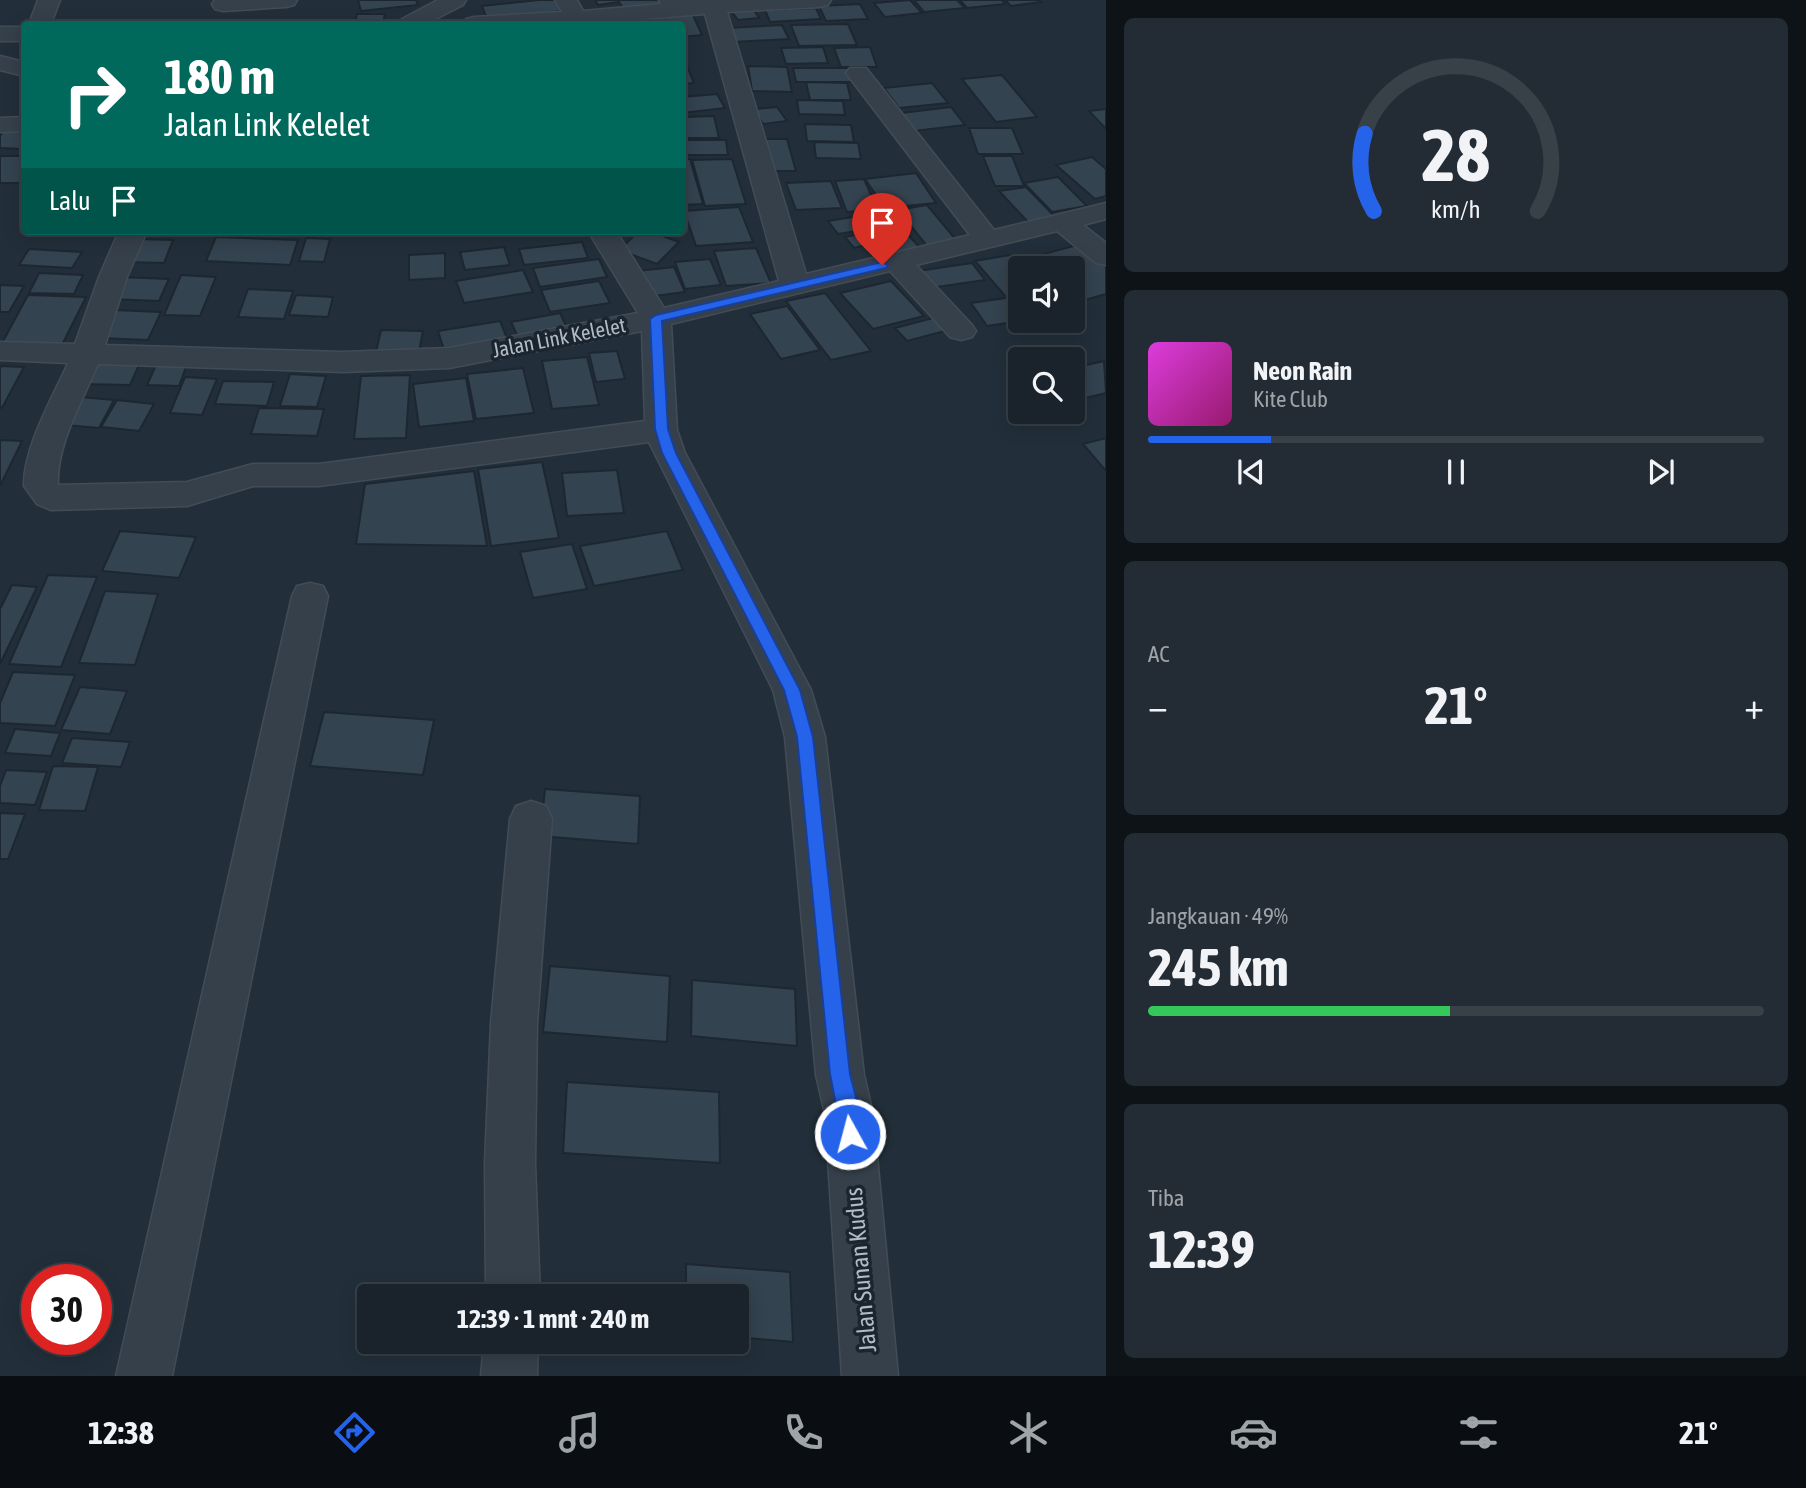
<!DOCTYPE html>
<html lang="id">
<head>
<meta charset="utf-8">
<style>
	:root { --surface:#1a232c; --page:#232b34; --text:#f1f3f6; --muted:#9fa4a9; --line:#384048; --accent:#2563eb }
	body { margin:0; font-family:"Asap Condensed",sans-serif; background:var(--page); color:var(--text); height:100vh; display:flex; flex-direction:column; font-size:26px; white-space:nowrap }
	* { box-sizing:border-box; margin:0 }
	p { font-size:23px; color:var(--muted) }
	.icon { flex:none; width:38px; height:38px; fill:none; stroke:currentColor; stroke-width:2; stroke-linecap:round; stroke-linejoin:round }
	.map { position:relative; flex:1; overflow:hidden }
	.drawer { display:flex; flex-direction:column; gap:18px; padding:18px; background:#0e1318; width:700px }
	.drawer>* { flex:none }
	.hud { position:absolute; left:21px; top:21px; width:665px; height:214px; border-radius:7px; box-shadow:0 4px 18px #0003,0 0 0 2px var(--line); background:#00695c; color:#fff; overflow:hidden }
	.buttons { position:absolute; left:1008px; top:256px; display:grid; gap:14px }
	.buttons a { display:grid; place-items:center; width:77px; height:77px; border-radius:7px; background:var(--surface); box-shadow:0 4px 18px #0003,0 0 0 2px var(--line); font-size:35px }
	.speed { position:absolute; left:21px; top:1264px; display:flex; gap:14px; font-size:35px; font-weight:700; text-align:center }
	.speed>* { display:grid; place-content:center; width:91px; height:91px; border-radius:50%; background:var(--surface); box-shadow:0 4px 18px #0003,0 0 0 2px var(--line); line-height:1 }
	.speed .limit { border:10px solid #d22; background:#fff; color:#111 }
	.pin { position:absolute; display:grid; place-items:center; width:60px; height:60px; color:#fff; margin:-72px -30px; border-radius:50% 50% 50% 0; rotate:-45deg; box-shadow:0 0 7px #0007 }
	.pin .icon { rotate:45deg }
	.me { position:absolute; width:77px; margin:-38px; rotate:353deg; stroke-linejoin:round; filter:drop-shadow(0 0 5px #0008) }
	.turn { display:flex; align-items:center; gap:24px; height:147px; padding:0 28px; font-size:32px }
	.turn .icon { width:91px; height:91px; stroke-width:2.5 }
	.turn b { display:block; font-size:49px; line-height:60px }
	.then { display:flex; align-items:center; height:66px; padding:0 28px; background:#0003; gap:14px; font-size:26px }
	.big { font-size:52px; font-weight:700; line-height:1.1 }
	.drawer .card { flex:1; display:flex; flex-direction:column; justify-content:center; gap:10px; min-width:0; padding:0 24px; border-radius:10px; background:var(--page) }
	.drawer .dial { align-items:center; gap:0 }
	.dial svg { height:182px; overflow:visible; fill:none; stroke:var(--line); stroke-width:7; stroke-linecap:round; text-anchor:middle }
	.dial text { fill:var(--text); stroke:none }
	.song { display:flex; align-items:center; gap:21px }
	.cover { width:84px; height:84px; border-radius:10px; background:linear-gradient(135deg,hsl(300 70% 55%),hsl(320 70% 35%)) }
	.played { height:7px; border-radius:4px; background:linear-gradient(90deg,var(--accent) 20%,var(--line) 20%) }
	.keys { display:flex; justify-content:space-around; direction:ltr }
	.heat { display:flex; justify-content:space-between; align-items:center; font-size:38px; direction:ltr }
	.charge { height:10px; border-radius:5px; background:linear-gradient(90deg,#34c759 49%,var(--line) 0) }
	.trip { position:absolute; left:357px; top:1284px; width:392px; height:70px; border-radius:7px; background:var(--surface); box-shadow:0 4px 18px #0003,0 0 0 2px var(--line); font-weight:700; line-height:70px; text-align:center }
	.menu { display:flex; height:112px; justify-content:space-around; align-items:center; background:#0a0e12; color:var(--muted) }
	.menu .icon { width:49px; height:49px }
	.menu .current { color:var(--accent) }
	.menu b { font-size:32px; color:var(--text) }
	main { display:flex; flex:1; min-height:0 }
	.map>svg:first-child { display:block }
</style>
</head>
<body>
<main>
<div class="map">
<svg width="1106" height="1376" viewBox="0 0 1106 1376">
	<rect width="100%" height="100%" fill="#222f3a"/>
	<path fill="#344350" stroke="#1d2731" stroke-width="2" d="M358 0H416L418 5 361 11Z
		M539 0H558L563 11 487 19 482 6Z
		M595 0H659L663 6 625 11 619 2 598 5Z
		M910 0 922 13 885 17 874 3Z
		M914 0H957L965 8 924 12Z
		M960 0H1002L1005 4 967 8Z
		M1005 0H1038L1041 2 1011 6Z
		M860 4 868 19 826 21 819 6Z
		M816 8 821 19 770 22 765 10Z
		M754 10 759 18 738 20 732 12Z
		M692 13 702 35 682 37V24H667L663 15Z
		M357 14H385L383 23H355Z
		M662 16 666 24H645L642 18Z
		M587 21H636V24H587Z
		M848 24 857 45 799 46 791 25Z
		M782 25 789 39 734 42 728 28Z
		M823 47 828 63 786 64 781 48Z
		M870 47 877 67H841L834 48Z
		M687 66 694 83 682 84V67Z
		M748 66 787 67 792 92 752 91Z
		M793 68H848L852 82H796Z
		M1002 75 1037 117 996 122 962 79Z
		M806 82 847 83 851 100H810Z
		M932 83 948 103 899 108 884 88Z
		M717 94 725 108 682 113V97Z
		M797 100 843 101 845 115 799 114Z
		M777 107 787 121 763 124 754 109Z
		M951 107 965 125 914 131 901 113Z
		M1106 109V129L1089 111Z
		M714 116 719 138H682V117Z
		M805 124 851 125 854 142 807 141Z
		M5 128H24V149L0 148V136Z
		M969 128H1012L1023 154H978Z
		M764 139H787L796 171H773Z
		M683 140H726L728 155H685Z
		M814 142 858 143 861 159 816 158Z
		M0 156H24V183H0Z
		M983 156H1012L1024 186H995Z
		M1092 157 1106 169V196L1095 199 1056 165Z
		M682 159H690L703 204 682 205Z
		M732 159 746 204 705 206 692 160Z
		M916 173 936 203 885 208 865 179Z
		M1058 177 1087 206 1052 212 1024 183Z
		M864 179 878 210 847 212 835 181Z
		M831 181 842 208 796 210 786 183Z
		M1026 187 1058 220 1030 224 999 191Z
		M927 205 957 241 927 246 898 210Z
		M739 207 753 242 696 246 684 211Z
		M859 216 869 229 838 234 828 221Z
		M900 226 921 249 890 256 878 242 854 248 845 237Z
		M639 231H649L679 242 657 264 619 250Z
		M216 237 298 240 290 265 206 261Z
		M306 238 330 239 324 262 299 261Z
		M136 239 173 240 164 263 126 262Z
		M582 242 588 258 524 265 519 249Z
		M1081 244 1106 265V294L1078 302 1073 297V268H1040L1029 258Z
		M504 247 510 265 465 270 460 252Z
		M756 248 771 283 726 286 714 251Z
		M29 249 82 252 72 268 19 265Z
		M445 253V278L409 280V255Z
		M1010 255 1021 268 1020 294 1006 297 975 261Z
		M599 259 607 277 540 287 533 268Z
		M710 259 721 285 685 289 675 262Z
		M972 263 985 280 923 289 911 272Z
		M674 267 685 292 647 297 637 271Z
		M523 270 533 292 464 303 456 281Z
		M39 273 83 275 74 294 29 293Z
		M181 275 216 277 200 316 164 315Z
		M119 277 169 279 159 301 108 299Z
		M599 281 610 303 550 312 541 290Z
		M891 281 924 316 873 329 840 293Z
		M0 285 24 286 9 312H0Z
		M248 289 293 291 284 319 238 317Z
		M825 293 871 351 831 360 786 301Z
		M28 295 86 297 62 345 2 343Z
		M296 295 333 297 328 317 289 315Z
		M1020 296V320H1026L987 326 971 303Z
		M787 306 820 350 781 359 750 314Z
		M114 310 161 312 148 340 100 338Z
		M560 313 570 334 521 344 511 322Z
		M933 318 945 331 907 341 895 328Z
		M500 321 509 343 445 353 438 331Z
		M381 330 423 331 418 357 375 356Z
		M617 351 625 379 596 382 589 353Z
		M587 357 599 405 552 409 542 361Z
		M1104 361 1106 393 1073 401V368Z
		M89 363 139 365 130 385 80 384Z
		M156 365 186 367 179 386 147 385Z
		M0 366 24 367 2 408 0 407Z
		M523 368 534 413 476 419 467 374Z
		M290 374 326 376 317 407 280 406Z
		M410 375 406 438 354 439 361 376Z
		M185 377 217 379 202 415 170 413Z
		M466 378 474 421 419 427 413 384Z
		M223 381 274 382 267 406 215 404Z
		M81 397 114 400 99 428 65 425Z
		M117 400 154 404 139 431 101 427Z
		M259 408 324 409 317 436 251 434Z
		M1106 438V470H1105L1083 444Z
		M0 440 22 441 0 486Z
		M542 462 559 538 491 546 478 469Z
		M617 470 624 513 567 516 562 473Z
		M474 471 487 546 356 544 365 484Z
		M120 531 196 537 179 578 102 571Z
		M667 531 683 570 594 586 580 546Z
		M572 544 587 589 533 598 520 552Z
		M48 575 97 577 61 667 9 664Z
		M12 585 37 587 0 664V609Z
		M105 591 158 594 135 665 79 663Z
		M13 672 75 675 55 726 0 723V703Z
		M80 687 127 691 110 734 61 730Z
		M324 712 434 720 423 775 310 766Z
		M15 729 60 733 51 756 5 753Z
		M72 738 130 742 121 767 62 763Z
		M53 766 98 767 85 811 39 810Z
		M6 770 47 772 35 805 0 803V786Z
		M545 789 640 796 638 844 540 836Z
		M0 813 25 814 8 859H0Z
		M550 966 670 976 667 1042 543 1032Z
		M692 980 795 989 797 1046 691 1036Z
		M567 1082 719 1092 720 1163 563 1153Z
		M686 1264 790 1272 793 1342 737 1337V1297H686Z"/>
	<g fill="none" stroke-linecap="round" stroke-linejoin="round">
		<g stroke="#424c56" stroke-width="3">
			<path id="street" d="M38 0H60L51 24H29Z
				M215 0H297L294 5 286 7 223 11 215 9 212 4Z
				M438 0H466L463 5 426 24H399L402 19Z
				M555 0H577L583 11 661 4 659 0H831L828 5 820 7 727 12 806 274 970 235 846 73 850 68H866L994 230 1106 203V219L1083 225 1106 243V265L1096 263 1057 231 916 265 972 325 976 331 972 337 961 340 950 337 890 271 671 324 677 430 685 453 811 690 825 737 864 1075 873 1114 898 1376H842L825 1114 816 1075 785 737 773 690 649 442 319 486H253L187 506 51 510 37 504 24 486C23 448 53 397 68 363L0 360V342L75 344 99 277 119 231H147L127 277 105 345 343 352 449 348 638 313 588 231H616L664 308 779 281 705 14 578 24H463L466 19 474 17 562 12ZM642 331 645 421 319 464H253L187 482 58 485C56 445 83 400 98 364L343 372 449 368Z
				M0 27H24V41H0Z
				M0 56 24 62V76L0 70Z
				M24 117V131L0 132V118Z
				M310 583 323 586 328 596 172 1376H116L292 596 297 586Z
				M531 801 546 806 552 819 537 1023 535 1163 540 1297H486L485 1163 491 1023 510 819 516 806Z
				M484 1342H538L537 1376H481Z"/>
		</g>
		<use href="#street" fill="#36404b" fill-rule="evenodd"/>
	</g>
	<path fill="#2563eb" stroke="#184099" stroke-width="2" d="M882 262 888 265 886 268 662 321 668 429 676 453 800 690 813 737 850 1074C855 1095 865 1121 857 1141L850 1144 843 1141 830 1074 797 737 784 690 662 453 655 429 650 319 656 315Z"/>
	<g text-anchor="middle" stroke-width="7" stroke-linejoin="round" paint-order="stroke">
		<g font-size="21" fill="#b1bbc6" stroke="#1b252f">
			<text transform="translate(559 338) rotate(-11)" y="7">Jalan Link Kelelet</text>
		</g>
		<g font-size="24" fill="#b1bbc6" stroke="#1b252f">
			<text transform="translate(861 1270) rotate(-95)" y="8">Jalan Sunan Kudus</text>
		</g>
	</g>
</svg>
<div class="buttons">
<a><svg class="icon" aria-label="sound" viewBox="0 0 24 24"><path d="M4 9h4l5-4v14l-5-4H4zM17 9q2 3 0 6"/></svg></a>
<a><svg class="icon" aria-label="search" viewBox="0 0 24 24"><circle cx="10" cy="10" r="6"/><path d="M15 15l6 6"/></svg></a>
</div>
<div class="speed"><div class="limit">30</div></div>
<div class="pin" style="left:882px;top:265px;background:#d93025"><svg class="icon" aria-label="arrive" viewBox="0 0 24 24"><path d="M6 21V4h12l-3 4 3 4H6"/></svg></div>
<svg class="me" style="left:850px;top:1134px" viewBox="-20 -20 40 40"><circle r="17" fill="#2563eb" stroke="#fff" stroke-width="3"/><path d="M0-11L8 9 0 5-8 9z" fill="#fff"/></svg>
<div class="trip">12:39 · 1 mnt · 240 m</div>
<div class="hud">
<div class="turn"><svg class="icon" aria-label="right" viewBox="0 0 24 24"><path d="M7 20v-9h11M14 6l5 5-5 5"/></svg><div><b>180 m</b>Jalan Link Kelelet</div></div>
<div class="then">Lalu<svg class="icon" aria-label="arrive" viewBox="0 0 24 24"><path d="M6 21V4h12l-3 4 3 4H6"/></svg></div>
</div>
</div>
<section class="drawer">
<div class="card dial"><svg viewBox="0 0 100 80">
<path d="M14 69A42 42 0 1 1 86 69"/>
<path d="M14 69A42 42 0 0 1 10 35" stroke="#2563eb"/>
<text x="50" y="56" font-size="32" font-weight="700">28</text>
<text x="50" y="72" font-size="11">km/h</text>
</svg></div>
<div class="card">
<div class="song"><i class="cover"></i><div><b>Neon Rain</b><p>Kite Club</p></div></div>
<div class="played"></div>
<div class="keys"><svg class="icon" aria-label="previous" viewBox="0 0 24 24"><path d="M18 5L8 12l10 7zM5 5v14"/></svg><svg class="icon" aria-label="pause" viewBox="0 0 24 24"><path d="M8 5v14M16 5v14"/></svg><svg class="icon" aria-label="next" viewBox="0 0 24 24"><path d="M6 5l10 7-10 7zM19 5v14"/></svg></div>
</div>
<div class="card"><p>AC</p>
<div class="heat"><a>−</a><b class="big">21°</b><a>+</a></div>
</div>
<div class="card"><p>Jangkauan · 49%</p><b class="big">245 km</b><div class="charge"></div></div>
<div class="card"><p>Tiba</p><b class="big">12:39</b></div>
</section>
</main>
<nav class="menu">
<b>12:38</b>
<svg class="icon current" aria-label="directions" viewBox="0 0 24 24"><path d="M12 3l9 9-9 9-9-9zM9 14v-3h6M13 9l2 2-2 2"/></svg>
<svg class="icon" aria-label="music" viewBox="0 0 24 24"><path d="M9 18V5l10-2v13"/><circle cx="6" cy="18" r="3"/><circle cx="16" cy="16" r="3"/></svg>
<svg class="icon" aria-label="phone" viewBox="0 0 24 24"><path d="M5 4h4l2 5-3 2q2 4 5 5l2-3 5 2v4C11 20 4 13 5 4z"/></svg>
<svg class="icon" aria-label="climate" viewBox="0 0 24 24"><path d="M12 3v18M4 7l16 10M4 17L20 7"/></svg>
<svg class="icon" aria-label="car" viewBox="0 0 24 24"><path d="M5 17H2v-5l4-1 3-4h7l3 4 3 1v5h-3M9 17h6M6 11h13"/><circle cx="7" cy="17" r="2"/><circle cx="17" cy="17" r="2"/></svg>
<svg class="icon" aria-label="filters" viewBox="0 0 24 24"><path d="M4 7h16M4 17h16"/><circle cx="9" cy="7" r="2"/><circle cx="15" cy="17" r="2"/></svg>
<b>21°</b>
</nav>
</body>
</html>
